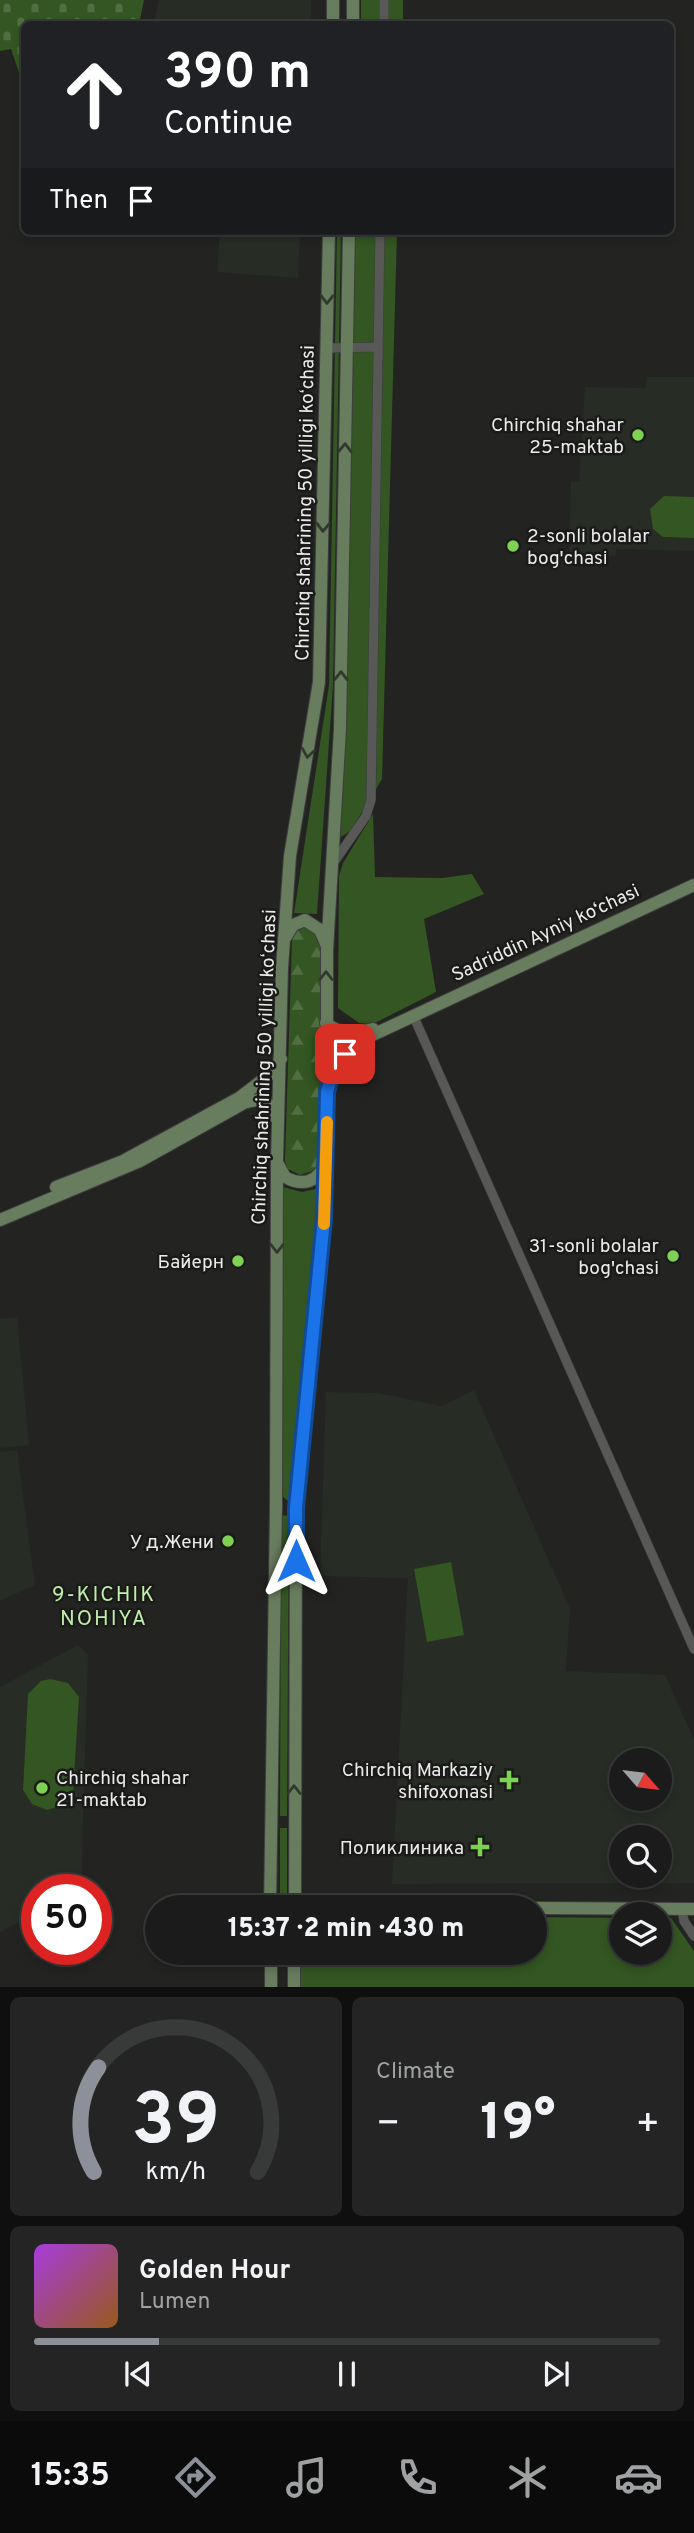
<!DOCTYPE html>
<html lang="en">
<head>
<meta charset="utf-8">
<style>
	:root { --surface:#1a1b1a; --page:#232423; --text:#f1f3f6; --muted:#9fa1a2; --line:#383939; --accent:#8c9099 }
	body { margin:0; font-family:Overpass,sans-serif; background:var(--page); color:var(--text); height:100vh; display:flex; flex-direction:column; font-size:26px; white-space:nowrap }
	* { box-sizing:border-box; margin:0 }
	p { font-size:23px; color:var(--muted) }
	.icon { flex:none; width:38px; height:38px; fill:none; stroke:currentColor; stroke-width:2; stroke-linecap:round; stroke-linejoin:round }
	.map { position:relative; height:1987px; overflow:hidden }
	.sheet { display:flex; flex-direction:column; gap:10px; padding:10px; background:#0e0f0e; flex:1 }
	.sheet>* { flex:none }
	.hud { position:absolute; left:21px; top:21px; width:653px; height:214px; border-radius:10px; box-shadow:0 4px 10px #0003,0 0 0 2px var(--line); background:#202124; color:#fff; overflow:hidden }
	.needle { width:46px; rotate:118deg }
	.buttons { position:absolute; left:609px; top:1748px; display:grid; gap:14px }
	.buttons a { display:grid; place-items:center; width:63px; height:63px; border-radius:50%; background:var(--surface); box-shadow:0 4px 10px #0003,0 0 0 2px var(--line); font-size:35px }
	.speed { position:absolute; left:21px; top:1874px; display:flex; gap:14px; font-size:35px; font-weight:700; text-align:center }
	.speed>* { display:grid; place-content:center; width:91px; height:91px; border-radius:50%; background:var(--surface); box-shadow:0 4px 10px #0003,0 0 0 2px var(--line); line-height:1 }
	.speed .limit { border:10px solid #d22; background:#fff; color:#111 }
	.pin { position:absolute; display:grid; place-items:center; width:60px; height:60px; color:#fff; margin:-30px; border-radius:14px; box-shadow:0 4px 10px #0006 }
	.me { position:absolute; width:77px; margin:-38px; rotate:0deg; stroke-linejoin:round; filter:drop-shadow(0 0 5px #0008) }
	.turn { display:flex; align-items:center; gap:24px; height:147px; padding:0 28px; font-size:32px }
	.turn .icon { width:91px; height:91px; stroke-width:2.5 }
	.turn b { display:block; font-size:49px; line-height:60px }
	.then { display:flex; align-items:center; height:66px; padding:0 28px; background:#0003; gap:14px; font-size:26px }
	.big { font-size:52px; font-weight:800; line-height:1.1 }
	.sheet .card { flex:1; display:flex; flex-direction:column; justify-content:center; gap:10px; min-width:0; padding:0 24px; border-radius:10px; background:var(--page) }
	.sheet .dial { align-items:center; gap:0 }
	.dial svg { height:182px; overflow:visible; fill:none; stroke:var(--line); stroke-width:7; stroke-linecap:round; text-anchor:middle }
	.dial text { fill:var(--text); stroke:none }
	.song { display:flex; align-items:center; gap:21px }
	.cover { width:84px; height:84px; border-radius:10px; background:linear-gradient(135deg,hsl(280 70% 55%),hsl(30 70% 35%)) }
	.played { height:7px; border-radius:4px; background:linear-gradient(90deg,var(--accent) 20%,var(--line) 20%) }
	.keys { display:flex; justify-content:space-around; direction:ltr }
	.heat { display:flex; justify-content:space-between; align-items:center; font-size:38px; direction:ltr }
	.sheet .tiles { flex:1; display:grid; gap:10px; grid-template-columns:1fr 1fr }
	.card:last-child { grid-column:span 2 }
	.trip { position:absolute; left:145px; top:1895px; width:402px; height:70px; border-radius:35px; background:var(--surface); box-shadow:0 4px 10px #0003,0 0 0 2px var(--line); font-weight:800; line-height:70px; text-align:center }
	.tabs { display:flex; height:112px; justify-content:space-around; align-items:center; background:#0a0b0a; color:var(--muted) }
	.tabs .icon { width:49px; height:49px }
	.tabs .selected { color:var(--accent) }
	.tabs b { font-size:32px; color:var(--text) }
	.map>svg:first-child { display:block }
</style>
</head>
<body>
<div class="map">
<svg width="694" height="1987" viewBox="0 0 694 1987">
	<defs>
		<pattern id="forest-firs" width="22" height="20" patternUnits="userSpaceOnUse" patternTransform="scale(1.75)"><rect width="22" height="20" fill="#335622"/><path d="M5 1l3.5 6h-7zM16 11l3.5 6h-7z" fill="#516e42"/></pattern>
		<pattern id="cemetery-stones" width="16" height="16" patternUnits="userSpaceOnUse" patternTransform="scale(1.75)"><rect width="16" height="16" fill="#335622"/><path d="M2 7V4a2 2 0 0 1 4 0v3zM10 15v-3a2 2 0 0 1 4 0v3z" fill="#516e42"/></pattern>
	</defs>
	<rect width="100%" height="100%" fill="#232422"/>
	<path fill="#272c25" fill-rule="evenodd" d="M159 0H311V24H154Z
		M220 231H300L298 278 217 272Z
		M647 377H694V551L616 549V556L569 554 571 482 579 481 585 387 646 388Z
		M17 1317 29 1445 0 1448V1319Z
		M474 1390 570 1609 566 1671 665 1675 694 1740V1883L392 1884 408 1578 320 1576 326 1392 378 1393 441 1406ZM621 1760H660V1799H621ZM621 1838H660V1876H621Z
		M17 1450 35 1585 0 1601V1452Z
		M78 1645 88 1655 81 1890H37V1914L0 1932V1687Z"/>
	<path fill="#335622" d="M361 0H403V24H361Z
		M337 231H341L333 685 317 914 294 913 329 685Z
		M355 231H397L382 779 351 830 337 840Z
		M664 496 694 497V538L663 537 653 529 650 509Z
		M373 814 375 877 442 878 472 874 484 894 424 919 436 992 373 1024 359 1023 338 1008 339 876 343 863Z
		M283 1187 302 1192 320 1188 288 1501 282 1496Z
		M281 1515 289 1516 287 1816H280Z
		M451 1562 464 1635 427 1642 414 1569Z
		M50 1679 68 1683 79 1697 73 1793 63 1805 47 1810 32 1804 23 1790 28 1694 41 1681Z
		M280 1828H287V1907H280Z
		M536 1917 621 1918V1953H660V1918H671L694 1951V1987H301V1953H536Z"/>
	<path fill="url(#forest-firs)" d="M307 927 321 941V1161L315 1170 300 1175 288 1169 285 1161 292 940 296 930Z"/>
	<path fill="url(#cemetery-stones)" d="M0 0H144L139 24H24V87L11 49 0 51Z"/>
	<g fill="none" stroke-linecap="round" stroke-linejoin="round">
		<g stroke="#3d3e3d" stroke-width="10">
			<path id="street" d="M384 24V0
				M327 348 378 347
				M332 865 366 816 371 800 380 231
				M413 1015 694 1649
				M682 1909 684 1921 694 1936"/>
		</g>
		<g stroke="#3d3e3d" stroke-width="14">
			<path id="secondary" d="M333 24V0
				M353 24V0
				M285 938 293 925 305 920 320 930 326 944
				M326 1023C340 1035 356 1033 373 1029
				M330 1082 345 1054 364 1039 694 885
				M278 1164 285 1177C303 1187 317 1182 326 1164
				M56 1187 123 1161 239 1098 269 1075 281 1059
				M0 1220 140 1161 244 1103C260 1097 271 1100 276 1118
				M295 1907 353 1908
				M270 1908 276 1507 277 1160 282 968 290 856 319 682 329 231
				M295 1908 296 1508 327 1163V951L340 729 349 231
				M536 1908 694 1909
				M271 1953V1987
				M294 1987V1953"/>
		</g>
		<use href="#street" stroke="#585957" stroke-width="9"/>
		<use href="#secondary" stroke="#687c5e" stroke-width="12"/>
	</g>
	<defs><path id="oneway-chevron" d="M-2-3.5L2.5 0L-2 3.5" fill="none" stroke-width="1.6" stroke-linecap="round" stroke-linejoin="round" transform="scale(1.75)"/></defs>
	<g stroke="#31382e">
		<use href="#oneway-chevron" transform="translate(327 299) rotate(91)"/>
		<use href="#oneway-chevron" transform="translate(345 448) rotate(-89)"/>
		<use href="#oneway-chevron" transform="translate(323 527) rotate(91)"/>
		<use href="#oneway-chevron" transform="translate(341 676) rotate(-89)"/>
		<use href="#oneway-chevron" transform="translate(308 753) rotate(99)"/>
		<use href="#oneway-chevron" transform="translate(326 976) rotate(-90)"/>
		<use href="#oneway-chevron" transform="translate(277 1248) rotate(90)"/>
		<use href="#oneway-chevron" transform="translate(294 1790) rotate(-90)"/>
	</g>
	<g fill="none" stroke-linecap="round" stroke-linejoin="round">
		<g stroke="#114b97" stroke-width="18">
			<path id="route" d="M296 1561V1508L324 1219 327 1092 333 1072 345 1054"/>
		</g>
		<use href="#route" stroke="#1a73e8" stroke-width="12"/>
		<path stroke="#f59e0b" stroke-width="12" d="M324 1224 327 1122"/>
	</g>
	<g fill="#7ed153" stroke="#1a1b19" stroke-width="2.5">
		<circle cx="638" cy="435" r="7"/>
		<circle cx="513" cy="546" r="7"/>
		<circle cx="673" cy="1256" r="7"/>
		<circle cx="238" cy="1261" r="7"/>
		<circle cx="228" cy="1541" r="7"/>
		<path d="M505.5 1769.5h7v7h7v7h-7v7h-7v-7h-7v-7h7z"/>
		<circle cx="42" cy="1788" r="7"/>
		<path d="M476.5 1836.5h7v7h7v7h-7v7h-7v-7h-7v-7h7z"/>
	</g>
	<g text-anchor="middle" stroke-width="5" stroke-linejoin="round" paint-order="stroke">
		<g font-size="19" fill="#e9eae9" stroke="#1a1b19" text-anchor="end">
			<text x="624" y="431">Chirchiq shahar<tspan x="624" dy="22">25-maktab</tspan></text>
			<text x="527" y="542" text-anchor="start">2-sonli bolalar<tspan x="527" dy="22">bog'chasi</tspan></text>
			<text x="659" y="1252">31-sonli bolalar<tspan x="659" dy="22">bog'chasi</tspan></text>
			<text x="224" y="1268">Байерн</text>
			<text x="214" y="1548">У д.Жени</text>
			<text x="493" y="1776">Chirchiq Markaziy<tspan x="493" dy="22">shifoxonasi</tspan></text>
			<text x="56" y="1784" text-anchor="start">Chirchiq shahar<tspan x="56" dy="22">21-maktab</tspan></text>
			<text x="464" y="1854">Поликлиника</text>
		</g>
		<g font-size="19" fill="#e9eae9" stroke="#1a1b19">
			<text transform="translate(304 503) rotate(-89)" y="7">Chirchiq shahrining 50 yilligi koʻchasi</text>
			<text transform="translate(545 932) rotate(-25)" y="7">Sadriddin Ayniy ko‘chasi</text>
			<text transform="translate(263 1067) rotate(-88)" y="7">Chirchiq shahrining 50 yilligi koʻchasi</text>
		</g>
		<g font-size="21" letter-spacing="2" fill="#c0eeac" stroke="#1a1b19">
			<text x="104" y="1601">9-KICHIK<tspan x="104" dy="24">NOHIYA</tspan></text>
		</g>
	</g>
</svg>
<div class="buttons">
<a><svg class="needle" viewBox="-14 -14 28 28"><path d="M0-13l5 13h-10z" fill="#e53935"/><path d="M0 13l5-13h-10z" fill="#9fa1a2"/></svg></a>
<a><svg class="icon" aria-label="search" viewBox="0 0 24 24"><circle cx="10" cy="10" r="6"/><path d="M15 15l6 6"/></svg></a>
<a><svg class="icon" aria-label="layers" viewBox="0 0 24 24"><path d="M12 4l9 5-9 5-9-5zM3 14l9 5 9-5"/></svg></a>
</div>
<div class="speed"><div class="limit">50</div></div>
<div class="pin" style="left:345px;top:1054px;background:#d93025"><svg class="icon" aria-label="arrive" viewBox="0 0 24 24"><path d="M6 21V4h12l-3 4 3 4H6"/></svg></div>
<svg class="me" style="left:296px;top:1561px" viewBox="-20 -20 40 40"><path d="M0-17L14 15 0 8-14 15z" fill="#1a73e8" stroke="#fff" stroke-width="4"/></svg>
<div class="trip">15:37 · 2 min · 430 m</div>
<div class="hud">
<div class="turn"><svg class="icon" aria-label="ahead" viewBox="0 0 24 24"><path d="M12 20V5M6 11l6-6 6 6"/></svg><div><b>390 m</b>Continue</div></div>
<div class="then">Then<svg class="icon" aria-label="arrive" viewBox="0 0 24 24"><path d="M6 21V4h12l-3 4 3 4H6"/></svg></div>
</div>
</div>
<section class="sheet">
<div class="tiles">
<div class="card dial"><svg viewBox="0 0 100 80">
<path d="M14 69A42 42 0 1 1 86 69"/>
<path d="M14 69A42 42 0 0 1 16 23" stroke="#8c9099"/>
<text x="50" y="56" font-size="32" font-weight="700">39</text>
<text x="50" y="72" font-size="11">km/h</text>
</svg></div>
<div class="card"><p>Climate</p>
<div class="heat"><a>−</a><b class="big">19°</b><a>+</a></div>
</div>
<div class="card">
<div class="song"><i class="cover"></i><div><b>Golden Hour</b><p>Lumen</p></div></div>
<div class="played"></div>
<div class="keys"><svg class="icon" aria-label="previous" viewBox="0 0 24 24"><path d="M18 5L8 12l10 7zM5 5v14"/></svg><svg class="icon" aria-label="pause" viewBox="0 0 24 24"><path d="M8 5v14M16 5v14"/></svg><svg class="icon" aria-label="next" viewBox="0 0 24 24"><path d="M6 5l10 7-10 7zM19 5v14"/></svg></div>
</div>
</div>
</section>
<nav class="tabs">
<b>15:35</b>
<svg class="icon selected" aria-label="directions" viewBox="0 0 24 24"><path d="M12 3l9 9-9 9-9-9zM9 14v-3h6M13 9l2 2-2 2"/></svg>
<svg class="icon" aria-label="music" viewBox="0 0 24 24"><path d="M9 18V5l10-2v13"/><circle cx="6" cy="18" r="3"/><circle cx="16" cy="16" r="3"/></svg>
<svg class="icon" aria-label="phone" viewBox="0 0 24 24"><path d="M5 4h4l2 5-3 2q2 4 5 5l2-3 5 2v4C11 20 4 13 5 4z"/></svg>
<svg class="icon" aria-label="climate" viewBox="0 0 24 24"><path d="M12 3v18M4 7l16 10M4 17L20 7"/></svg>
<svg class="icon" aria-label="car" viewBox="0 0 24 24"><path d="M5 17H2v-5l4-1 3-4h7l3 4 3 1v5h-3M9 17h6M6 11h13"/><circle cx="7" cy="17" r="2"/><circle cx="17" cy="17" r="2"/></svg>
</nav>
</body>
</html>
